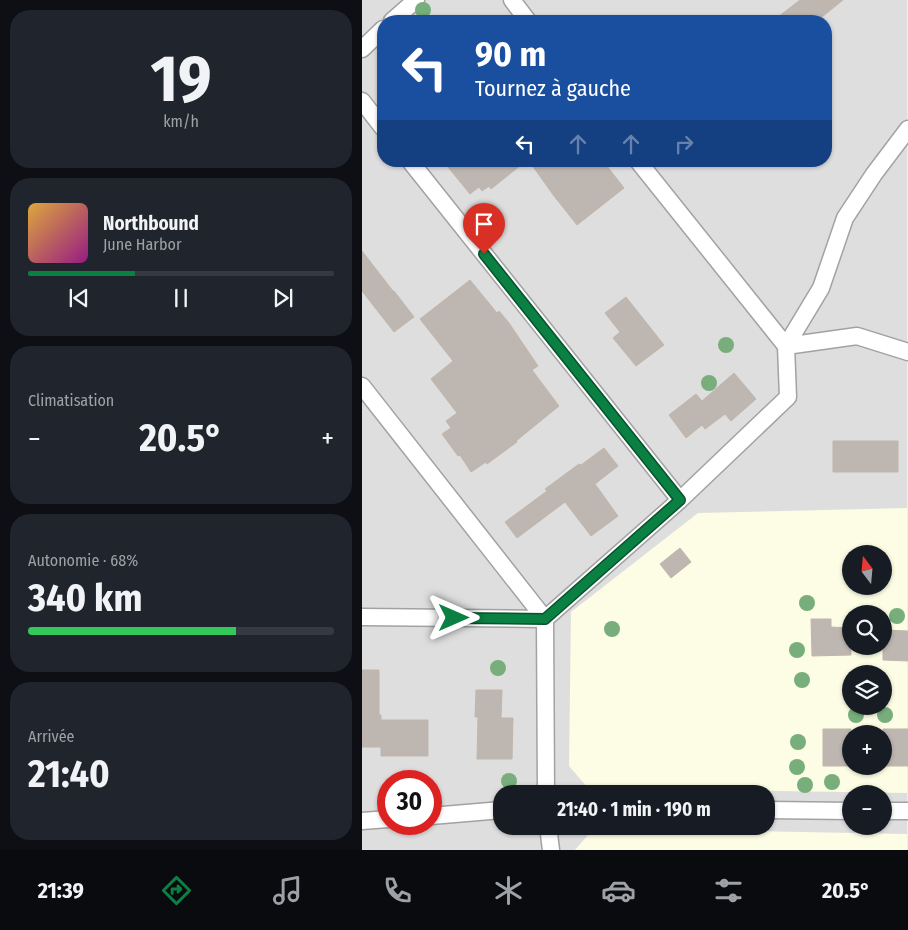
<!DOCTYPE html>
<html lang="fr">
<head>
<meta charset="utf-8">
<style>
	:root { --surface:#171b24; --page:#20242c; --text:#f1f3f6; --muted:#9ea1a6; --line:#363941; --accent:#0b8043 }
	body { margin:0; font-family:"Fira Sans Condensed",sans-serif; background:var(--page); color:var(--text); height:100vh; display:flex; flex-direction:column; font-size:19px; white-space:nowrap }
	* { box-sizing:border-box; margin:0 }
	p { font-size:16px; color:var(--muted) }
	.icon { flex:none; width:28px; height:28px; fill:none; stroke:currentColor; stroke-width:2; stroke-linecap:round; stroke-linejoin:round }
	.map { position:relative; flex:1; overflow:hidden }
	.drawer { display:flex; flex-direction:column; gap:10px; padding:10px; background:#0d0f14; width:362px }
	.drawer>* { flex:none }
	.top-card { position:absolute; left:15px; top:15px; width:455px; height:152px; border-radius:20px; box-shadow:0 1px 4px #0004; background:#1a4fa0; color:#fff; overflow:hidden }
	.needle { width:32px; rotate:344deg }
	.controls { position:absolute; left:480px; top:545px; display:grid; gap:10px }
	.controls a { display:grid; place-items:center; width:50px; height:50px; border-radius:50%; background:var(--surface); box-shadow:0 1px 4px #0004; font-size:25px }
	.speed { position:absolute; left:15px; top:770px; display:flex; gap:10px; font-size:25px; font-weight:700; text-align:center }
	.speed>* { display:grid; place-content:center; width:65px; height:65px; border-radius:50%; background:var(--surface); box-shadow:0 1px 4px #0004; line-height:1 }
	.speed .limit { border:8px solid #d22; background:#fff; color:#111 }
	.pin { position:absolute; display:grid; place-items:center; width:42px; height:42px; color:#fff; margin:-51px -21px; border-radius:50% 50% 50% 0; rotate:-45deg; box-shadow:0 0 5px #0007 }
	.pin .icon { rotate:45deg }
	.me { position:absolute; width:55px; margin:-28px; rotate:90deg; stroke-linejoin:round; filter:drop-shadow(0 0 4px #0008) }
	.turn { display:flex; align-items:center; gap:18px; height:105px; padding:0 15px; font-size:22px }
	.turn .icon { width:65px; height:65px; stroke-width:2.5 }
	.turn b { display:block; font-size:35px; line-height:42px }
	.lanes { display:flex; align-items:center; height:48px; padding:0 15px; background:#0003; justify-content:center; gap:25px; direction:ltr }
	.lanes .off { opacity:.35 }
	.big { font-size:38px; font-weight:700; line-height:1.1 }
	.drawer .widget { flex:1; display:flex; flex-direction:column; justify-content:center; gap:8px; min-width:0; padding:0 18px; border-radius:20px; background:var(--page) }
	.drawer .dial { align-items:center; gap:0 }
	.dial b { font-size:65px; line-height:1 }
	.song { display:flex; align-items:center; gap:15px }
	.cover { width:60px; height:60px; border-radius:8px; background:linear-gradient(135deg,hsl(40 70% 55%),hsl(310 70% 35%)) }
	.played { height:5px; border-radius:2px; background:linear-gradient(90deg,var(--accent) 35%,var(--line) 35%) }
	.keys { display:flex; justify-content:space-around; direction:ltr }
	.heat { display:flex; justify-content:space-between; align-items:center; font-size:28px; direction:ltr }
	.charge { height:8px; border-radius:4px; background:linear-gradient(90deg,#34c759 68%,var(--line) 0) }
	.trip { position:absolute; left:131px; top:785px; width:282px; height:50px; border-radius:20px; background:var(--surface); box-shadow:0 1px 4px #0004; font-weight:700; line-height:50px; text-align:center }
	.dock { display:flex; height:80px; justify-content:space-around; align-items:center; background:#090b0e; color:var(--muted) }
	.dock .icon { width:35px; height:35px }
	.dock .current { color:var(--accent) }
	.dock b { font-size:22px; color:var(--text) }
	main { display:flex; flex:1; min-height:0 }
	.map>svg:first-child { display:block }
</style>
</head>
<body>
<main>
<section class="drawer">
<div class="widget dial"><b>19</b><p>km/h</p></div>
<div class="widget">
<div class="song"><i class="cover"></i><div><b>Northbound</b><p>June Harbor</p></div></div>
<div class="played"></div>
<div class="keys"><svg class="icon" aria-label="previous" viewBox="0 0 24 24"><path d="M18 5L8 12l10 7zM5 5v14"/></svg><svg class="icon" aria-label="pause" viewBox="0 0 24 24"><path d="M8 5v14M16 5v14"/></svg><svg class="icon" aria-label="next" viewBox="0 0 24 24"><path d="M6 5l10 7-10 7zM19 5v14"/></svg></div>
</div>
<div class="widget"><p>Climatisation</p>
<div class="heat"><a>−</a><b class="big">20.5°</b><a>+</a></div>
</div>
<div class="widget"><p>Autonomie · 68%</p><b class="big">340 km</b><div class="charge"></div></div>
<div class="widget"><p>Arrivée</p><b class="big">21:40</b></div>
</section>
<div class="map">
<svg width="546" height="850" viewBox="0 0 546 850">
	<rect width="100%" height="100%" fill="#f0eee8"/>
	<path fill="#dedede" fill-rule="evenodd" d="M0 0H545V850H0ZM21 21H464V161H21ZM489 554H521V586H489ZM489 614H521V646H489ZM489 674H521V706H489ZM489 734H521V766H489ZM26 781H69V824H26ZM140 794H405V826H140ZM489 794H521V826H489Z"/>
	<path fill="#fcfde4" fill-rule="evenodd" d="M545 508V793L226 788 207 766 209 612 336 513ZM489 554H521V586H489ZM489 614H521V646H489ZM489 674H521V706H489ZM489 734H521V766H489Z
		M232 828 545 834V850H213Z"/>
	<path fill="#beb7b1" stroke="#c1b6ab" d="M438 0H481L455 21H411Z
		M81 161H164L129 189 127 186 120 191 117 187 108 194Z
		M167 161H241L262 188 215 225 192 196Z
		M0 251 31 291H32L52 317 32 332 0 291Z
		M108 280 135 313 137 311 147 323 176 366 170 370 197 406 154 441 155 442 125 464 124 462 109 472 98 455 96 456 80 434 89 428 84 421 95 413 69 379 91 361 58 319Z
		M264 297 302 345 274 366 251 338 258 332 243 313Z
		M372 373 394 399 369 421 363 414 343 429 340 425 324 438 307 415 334 394 340 401Z
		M471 441H536V472H471Z
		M242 448 256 466 233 484 256 516 229 536 203 502 155 538 143 522 185 491 183 489 217 464 219 465Z
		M318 548 329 562 309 578 298 564Z
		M449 619H469V627L489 628V655L450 656Z
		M521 630 546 631V661L521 660Z
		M0 670H17V715H19V720H66V756H19V747H0Z
		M114 690H140L139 718H151L150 759H115L116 717H113Z
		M461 729H489V766H461Z
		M521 729H546V766H521Z"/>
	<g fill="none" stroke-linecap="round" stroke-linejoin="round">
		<g stroke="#a2a2a2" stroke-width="19">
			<path id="minor" d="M150 0 166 21
				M30 21 54 0
				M0 49 21 29
				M0 101 21 128
				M48 161 318 500
				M276 161 424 346 495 336 546 352
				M0 386 183 619 184 794
				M0 617 183 619 318 500 426 397 424 346 459 288 483 218 512 174 546 129
				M405 810 489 811
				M521 811H546
				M69 816 140 810
				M0 821 26 819
				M186 826 189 850"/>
		</g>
		<use href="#minor" stroke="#fff" stroke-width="16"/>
	</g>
	<g fill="#77ae7b">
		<circle cx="61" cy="10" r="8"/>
		<circle cx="364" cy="345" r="8"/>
		<circle cx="347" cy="383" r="8"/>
		<circle cx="445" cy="603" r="8"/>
		<circle cx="535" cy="616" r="8"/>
		<circle cx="250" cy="629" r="8"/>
		<circle cx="435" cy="650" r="8"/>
		<circle cx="136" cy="668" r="8"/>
		<circle cx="440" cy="680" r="8"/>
		<circle cx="494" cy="715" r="8"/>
		<circle cx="523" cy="715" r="8"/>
		<circle cx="436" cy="742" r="8"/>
		<circle cx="435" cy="767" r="8"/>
		<circle cx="147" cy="781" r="8"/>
		<circle cx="470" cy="782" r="8"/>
		<circle cx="443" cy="785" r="8"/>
	</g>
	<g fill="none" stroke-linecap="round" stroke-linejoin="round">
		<g stroke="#07532c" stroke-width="12">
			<path id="route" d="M92 618 183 619 318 500 122 254"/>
		</g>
		<use href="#route" stroke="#0b8043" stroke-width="9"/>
	</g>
</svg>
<div class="controls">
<a><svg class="needle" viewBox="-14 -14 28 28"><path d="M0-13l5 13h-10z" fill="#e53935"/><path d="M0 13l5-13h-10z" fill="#9ea1a6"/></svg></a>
<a><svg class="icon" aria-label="search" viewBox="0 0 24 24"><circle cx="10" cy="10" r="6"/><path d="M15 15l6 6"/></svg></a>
<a><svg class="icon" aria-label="layers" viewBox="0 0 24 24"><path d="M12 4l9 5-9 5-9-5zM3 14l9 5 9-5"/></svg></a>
<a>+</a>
<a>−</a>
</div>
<div class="speed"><div class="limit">30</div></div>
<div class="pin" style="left:122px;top:254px;background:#d93025"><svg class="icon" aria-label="arrive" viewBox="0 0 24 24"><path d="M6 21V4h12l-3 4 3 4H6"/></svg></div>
<svg class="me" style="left:92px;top:618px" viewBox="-20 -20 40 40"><path d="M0-17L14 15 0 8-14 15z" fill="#0b8043" stroke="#fff" stroke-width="4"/></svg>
<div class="trip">21:40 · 1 min · 190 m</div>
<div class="top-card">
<div class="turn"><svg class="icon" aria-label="left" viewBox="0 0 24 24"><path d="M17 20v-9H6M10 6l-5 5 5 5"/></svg><div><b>90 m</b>Tournez à gauche</div></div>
<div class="lanes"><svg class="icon" aria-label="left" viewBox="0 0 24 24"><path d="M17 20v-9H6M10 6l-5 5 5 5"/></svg><svg class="icon off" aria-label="ahead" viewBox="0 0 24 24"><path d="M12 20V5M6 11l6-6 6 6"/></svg><svg class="icon off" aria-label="ahead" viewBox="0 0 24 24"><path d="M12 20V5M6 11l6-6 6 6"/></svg><svg class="icon off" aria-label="right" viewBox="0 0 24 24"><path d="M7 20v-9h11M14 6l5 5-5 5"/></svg></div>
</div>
</div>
</main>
<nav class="dock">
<b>21:39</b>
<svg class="icon current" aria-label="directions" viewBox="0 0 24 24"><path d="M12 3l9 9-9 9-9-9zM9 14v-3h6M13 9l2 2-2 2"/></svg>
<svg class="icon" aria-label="music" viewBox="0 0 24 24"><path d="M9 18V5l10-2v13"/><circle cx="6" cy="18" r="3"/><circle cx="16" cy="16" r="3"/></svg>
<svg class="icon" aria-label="phone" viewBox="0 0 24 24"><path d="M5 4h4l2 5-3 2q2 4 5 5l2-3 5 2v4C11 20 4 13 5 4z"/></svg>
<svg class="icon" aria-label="climate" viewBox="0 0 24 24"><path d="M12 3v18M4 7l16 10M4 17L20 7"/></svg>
<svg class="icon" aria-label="car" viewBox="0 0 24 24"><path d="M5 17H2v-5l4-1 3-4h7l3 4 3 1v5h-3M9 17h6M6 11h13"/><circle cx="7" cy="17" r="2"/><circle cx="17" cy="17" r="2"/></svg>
<svg class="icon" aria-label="filters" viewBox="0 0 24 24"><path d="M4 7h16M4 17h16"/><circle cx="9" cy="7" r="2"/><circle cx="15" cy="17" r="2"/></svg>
<b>20.5°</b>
</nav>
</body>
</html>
